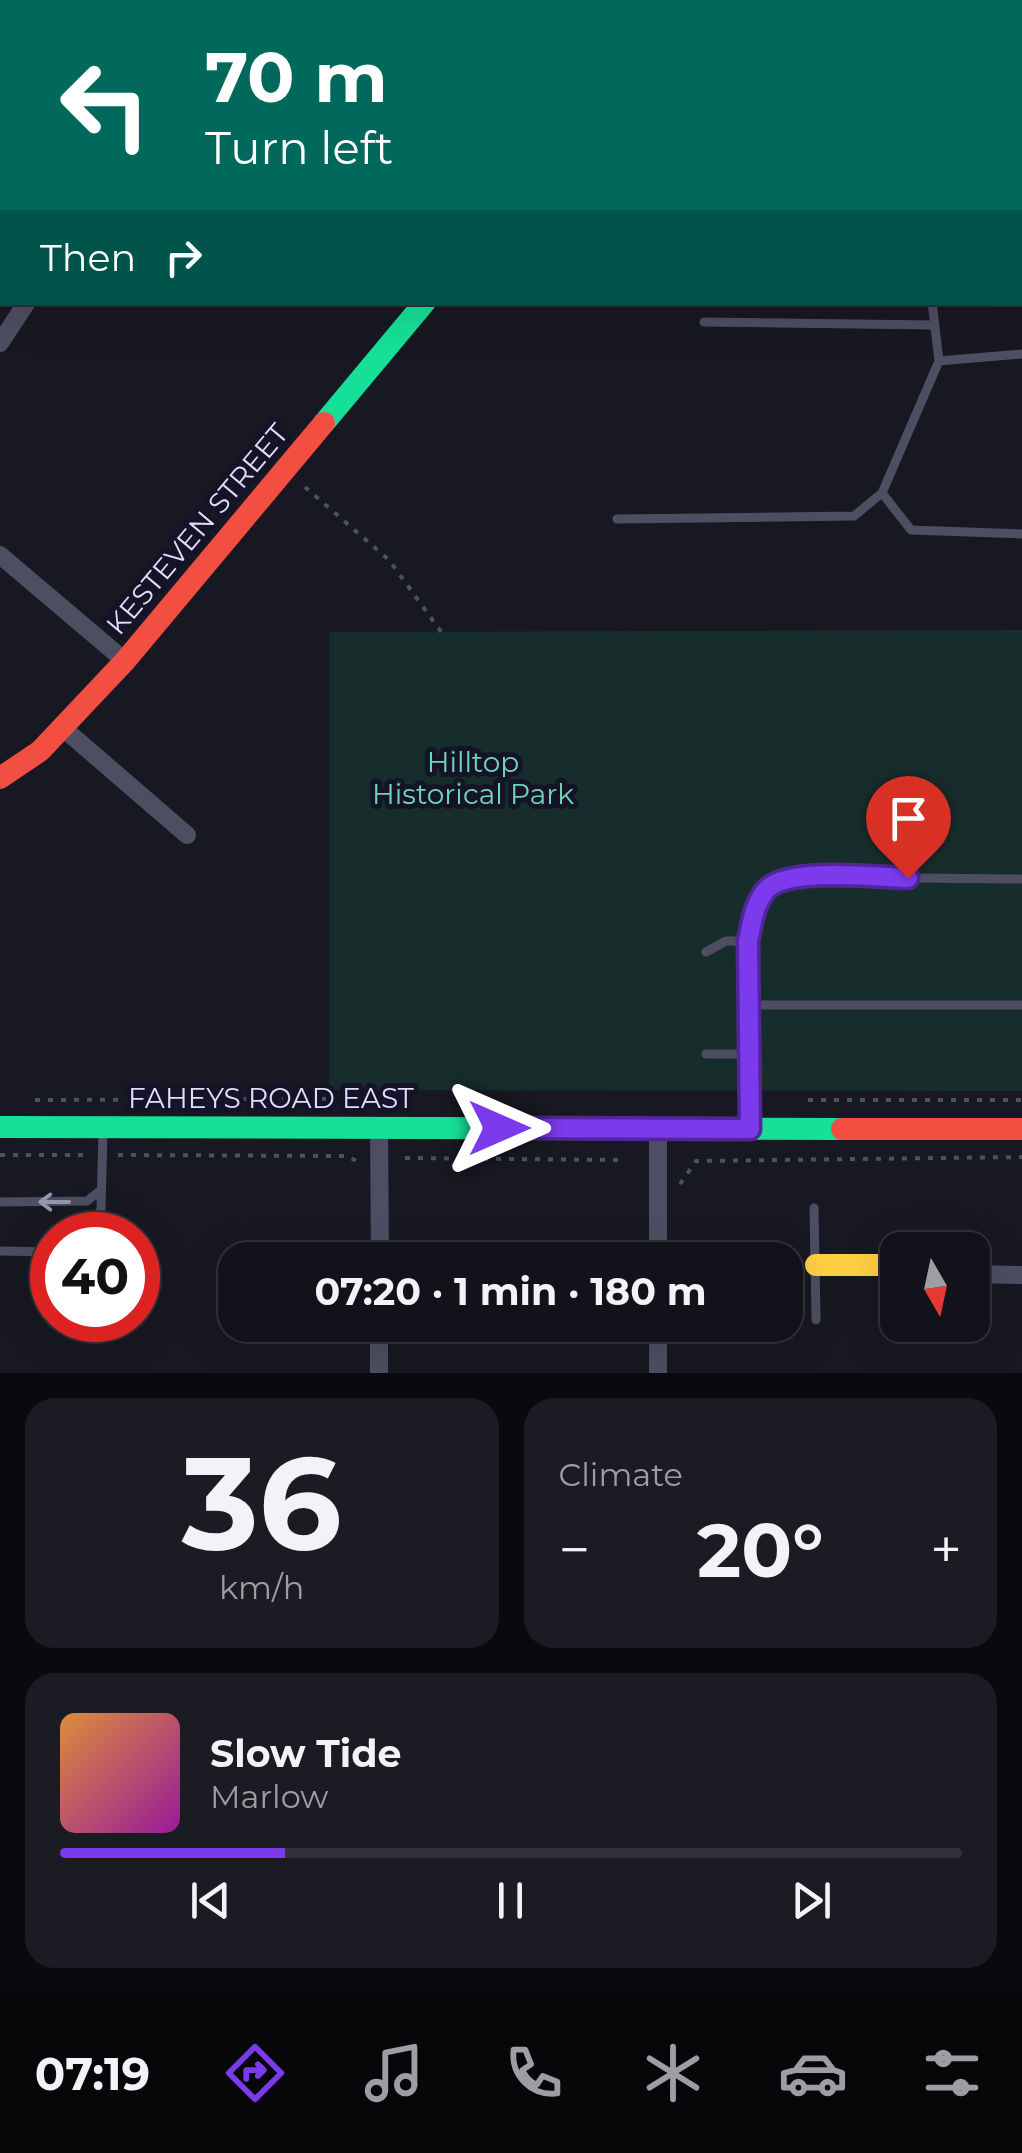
<!DOCTYPE html>
<html lang="en">
<head>
<meta charset="utf-8">
<style>
	:root { --surface:#12121a; --page:#1b1b23; --text:#f1f3f6; --muted:#9c9ea2; --line:#313239; --accent:#7c3aed }
	body { margin:0; font-family:Montserrat,sans-serif; background:var(--page); color:var(--text); height:100vh; display:flex; flex-direction:column; font-size:38px; white-space:nowrap }
	* { box-sizing:border-box; margin:0 }
	p { font-size:32px; color:var(--muted) }
	.icon { flex:none; width:55px; height:55px; fill:none; stroke:currentColor; stroke-width:2; stroke-linecap:round; stroke-linejoin:round }
	.map { position:relative; height:1373px; overflow:hidden }
	.sheet { display:flex; flex-direction:column; gap:25px; padding:25px; background:#0a0a0e; flex:1 }
	.sheet>* { flex:none }
	.hud { position:absolute; left:0px; top:0px; width:1022px; height:305px; box-shadow:0 10px 40px #0002,0 0 0 2px var(--line); background:#00695c; color:#fff; overflow:hidden }
	.needle { width:65px; rotate:171deg }
	.tools { position:absolute; left:880px; top:1232px; display:grid; gap:20px }
	.tools a { display:grid; place-items:center; width:110px; height:110px; border-radius:20px; background:var(--surface); box-shadow:0 10px 40px #0002,0 0 0 2px var(--line); font-size:50px }
	.speed { position:absolute; left:30px; top:1212px; display:flex; gap:20px; font-size:50px; font-weight:700; text-align:center }
	.speed>* { display:grid; place-content:center; width:130px; height:130px; border-radius:50%; background:var(--surface); box-shadow:0 10px 40px #0002,0 0 0 2px var(--line); line-height:1 }
	.speed .limit { border:15px solid #d22; background:#fff; color:#111 }
	.pin { position:absolute; display:grid; place-items:center; width:85px; height:85px; color:#fff; margin:-102px -42px; border-radius:50% 50% 50% 0; rotate:-45deg; box-shadow:0 0 10px #0007 }
	.pin .icon { rotate:45deg }
	.me { position:absolute; width:110px; margin:-55px; rotate:90deg; stroke-linejoin:round; filter:drop-shadow(0 0 8px #0008) }
	.turn { display:flex; align-items:center; gap:35px; height:210px; padding:0 40px; font-size:45px }
	.turn .icon { width:130px; height:130px; stroke-width:2.5 }
	.turn b { display:block; font-size:70px; line-height:85px }
	.then { display:flex; align-items:center; height:95px; padding:0 40px; background:#0003; gap:20px; font-size:38px }
	.big { font-size:75px; font-weight:700; line-height:1.1 }
	.sheet .card { flex:1; display:flex; flex-direction:column; justify-content:center; gap:15px; min-width:0; padding:0 35px; border-radius:30px; background:var(--page) }
	.sheet .dial { align-items:center; gap:0 }
	.dial b { font-size:130px; line-height:1 }
	.song { display:flex; align-items:center; gap:30px }
	.cover { width:120px; height:120px; border-radius:15px; background:linear-gradient(135deg,hsl(30 70% 55%),hsl(300 70% 35%)) }
	.played { height:10px; border-radius:5px; background:linear-gradient(90deg,var(--accent) 25%,var(--line) 25%) }
	.keys { display:flex; justify-content:space-around; direction:ltr }
	.heat { display:flex; justify-content:space-between; align-items:center; font-size:55px; direction:ltr }
	.sheet .tiles { flex:1; display:grid; gap:25px; grid-template-columns:1fr 1fr }
	.card:last-child { grid-column:span 2 }
	.trip { position:absolute; left:218px; top:1242px; width:585px; height:100px; border-radius:30px; background:var(--surface); box-shadow:0 10px 40px #0002,0 0 0 2px var(--line); font-weight:700; line-height:100px; text-align:center }
	.tab-bar { display:flex; height:160px; justify-content:space-around; align-items:center; background:#07070a; color:var(--muted) }
	.tab-bar .icon { width:70px; height:70px }
	.tab-bar .selected { color:var(--accent) }
	.tab-bar b { font-size:45px; color:var(--text) }
	.map>svg:first-child { display:block }
</style>
</head>
<body>
<div class="map">
<svg width="1022" height="1373" viewBox="0 0 1022 1373">
	<rect width="100%" height="100%" fill="#181822"/>
	<path fill="#172d2c" d="M1022 630V1091L329 1090V632Z"/>
	<g fill="none" stroke-linecap="round" stroke-linejoin="round">
		<path stroke="#48545e" stroke-width="4" stroke-dasharray="5 8" stroke-linecap="butt" d="M410 0 413 2
			M981 0 984 2
			M615 2 617 0
			M1020 37 1022 39
			M305 487 389 560 442 633
			M35 1100 327 1099
			M808 1100H1022
			M0 1155H89
			M118 1155 346 1156 357 1161
			M405 1158 619 1160
			M680 1184 696 1161 1022 1157"/>
		<path stroke="#4e4e62" stroke-width="9" d="M704 0 711 2
			M704 322 933 325
			M939 361 1022 354
			M882 493 939 361 932 302
			M617 519 854 516 882 493 911 530 1022 534
			M706 952 726 941H748
			M748 1005H1022
			M706 1054H748
			M750 1124C749 1076 735 922 767 890 773 883 787 880 795 877L1022 879
			M0 1202 87 1201 101 1190
			M814 1208 816 1320
			M90 1235 101 1209 103 1130
			M0 1251 52 1252"/>
		<path stroke="#4e4e62" stroke-width="18" d="M371 0 373 2
			M0 343 27 302
			M0 555 125 661
			M63 728 187 835
			M379 1127 380 1260
			M658 1130V1260
			M972 1274 1022 1275
			M379 1373V1325
			M658 1373V1325"/>
		<path stroke="#16e098" stroke-width="22" d="M324 423 425 302
			M0 1127 842 1129"/>
		<path stroke="#ffcf43" stroke-width="22" d="M816 1265H898"/>
		<path stroke="#f24e42" stroke-width="22" d="M0 778 40 751 125 661 324 423
			M842 1129H1022"/>
	</g>
	<defs><path id="oneway-shaft" d="M-6 0H5M1.5-3L5.5 0L1.5 3" fill="none" stroke-width="1.6" stroke-linecap="round" stroke-linejoin="round" transform="scale(2.5)"/></defs>
	<use stroke="#9696ae" href="#oneway-shaft" transform="translate(54 1202) rotate(180)"/>
	<g fill="none" stroke-linecap="round" stroke-linejoin="round">
		<g stroke="#51269a" stroke-width="25">
			<path id="route" d="M499 1128 750 1129 748 941C752 923 754 903 767 889 789 867 877 877 908 878"/>
		</g>
		<use href="#route" stroke="#7c3aed" stroke-width="18"/>
	</g>
	<g text-anchor="middle" stroke-width="10" stroke-linejoin="round" paint-order="stroke">
		<g font-size="28" fill="#dfddfb" stroke="#151327">
			<text transform="translate(197 529) rotate(-50)" y="10">KESTEVEN STREET</text>
			<text x="271" y="1108">FAHEYS ROAD EAST</text>
		</g>
		<g font-size="28" fill="#70d4b4" stroke="#151327">
			<text x="473" y="772">Hilltop<tspan x="473" dy="32">Historical Park</tspan></text>
		</g>
	</g>
</svg>
<div class="tools">
<a><svg class="needle" viewBox="-14 -14 28 28"><path d="M0-13l5 13h-10z" fill="#e53935"/><path d="M0 13l5-13h-10z" fill="#9c9ea2"/></svg></a>
</div>
<div class="speed"><div class="limit">40</div></div>
<div class="pin" style="left:908px;top:878px;background:#d93025"><svg class="icon" aria-label="arrive" viewBox="0 0 24 24"><path d="M6 21V4h12l-3 4 3 4H6"/></svg></div>
<svg class="me" style="left:499px;top:1128px" viewBox="-20 -20 40 40"><path d="M0-17L14 15 0 8-14 15z" fill="#7c3aed" stroke="#fff" stroke-width="4"/></svg>
<div class="trip">07:20 · 1 min · 180 m</div>
<div class="hud">
<div class="turn"><svg class="icon" aria-label="left" viewBox="0 0 24 24"><path d="M17 20v-9H6M10 6l-5 5 5 5"/></svg><div><b>70 m</b>Turn left</div></div>
<div class="then">Then<svg class="icon" aria-label="right" viewBox="0 0 24 24"><path d="M7 20v-9h11M14 6l5 5-5 5"/></svg></div>
</div>
</div>
<section class="sheet">
<div class="tiles">
<div class="card dial"><b>36</b><p>km/h</p></div>
<div class="card"><p>Climate</p>
<div class="heat"><a>−</a><b class="big">20°</b><a>+</a></div>
</div>
<div class="card">
<div class="song"><i class="cover"></i><div><b>Slow Tide</b><p>Marlow</p></div></div>
<div class="played"></div>
<div class="keys"><svg class="icon" aria-label="previous" viewBox="0 0 24 24"><path d="M18 5L8 12l10 7zM5 5v14"/></svg><svg class="icon" aria-label="pause" viewBox="0 0 24 24"><path d="M8 5v14M16 5v14"/></svg><svg class="icon" aria-label="next" viewBox="0 0 24 24"><path d="M6 5l10 7-10 7zM19 5v14"/></svg></div>
</div>
</div>
</section>
<nav class="tab-bar">
<b>07:19</b>
<svg class="icon selected" aria-label="directions" viewBox="0 0 24 24"><path d="M12 3l9 9-9 9-9-9zM9 14v-3h6M13 9l2 2-2 2"/></svg>
<svg class="icon" aria-label="music" viewBox="0 0 24 24"><path d="M9 18V5l10-2v13"/><circle cx="6" cy="18" r="3"/><circle cx="16" cy="16" r="3"/></svg>
<svg class="icon" aria-label="phone" viewBox="0 0 24 24"><path d="M5 4h4l2 5-3 2q2 4 5 5l2-3 5 2v4C11 20 4 13 5 4z"/></svg>
<svg class="icon" aria-label="climate" viewBox="0 0 24 24"><path d="M12 3v18M4 7l16 10M4 17L20 7"/></svg>
<svg class="icon" aria-label="car" viewBox="0 0 24 24"><path d="M5 17H2v-5l4-1 3-4h7l3 4 3 1v5h-3M9 17h6M6 11h13"/><circle cx="7" cy="17" r="2"/><circle cx="17" cy="17" r="2"/></svg>
<svg class="icon" aria-label="filters" viewBox="0 0 24 24"><path d="M4 7h16M4 17h16"/><circle cx="9" cy="7" r="2"/><circle cx="15" cy="17" r="2"/></svg>
</nav>
</body>
</html>
